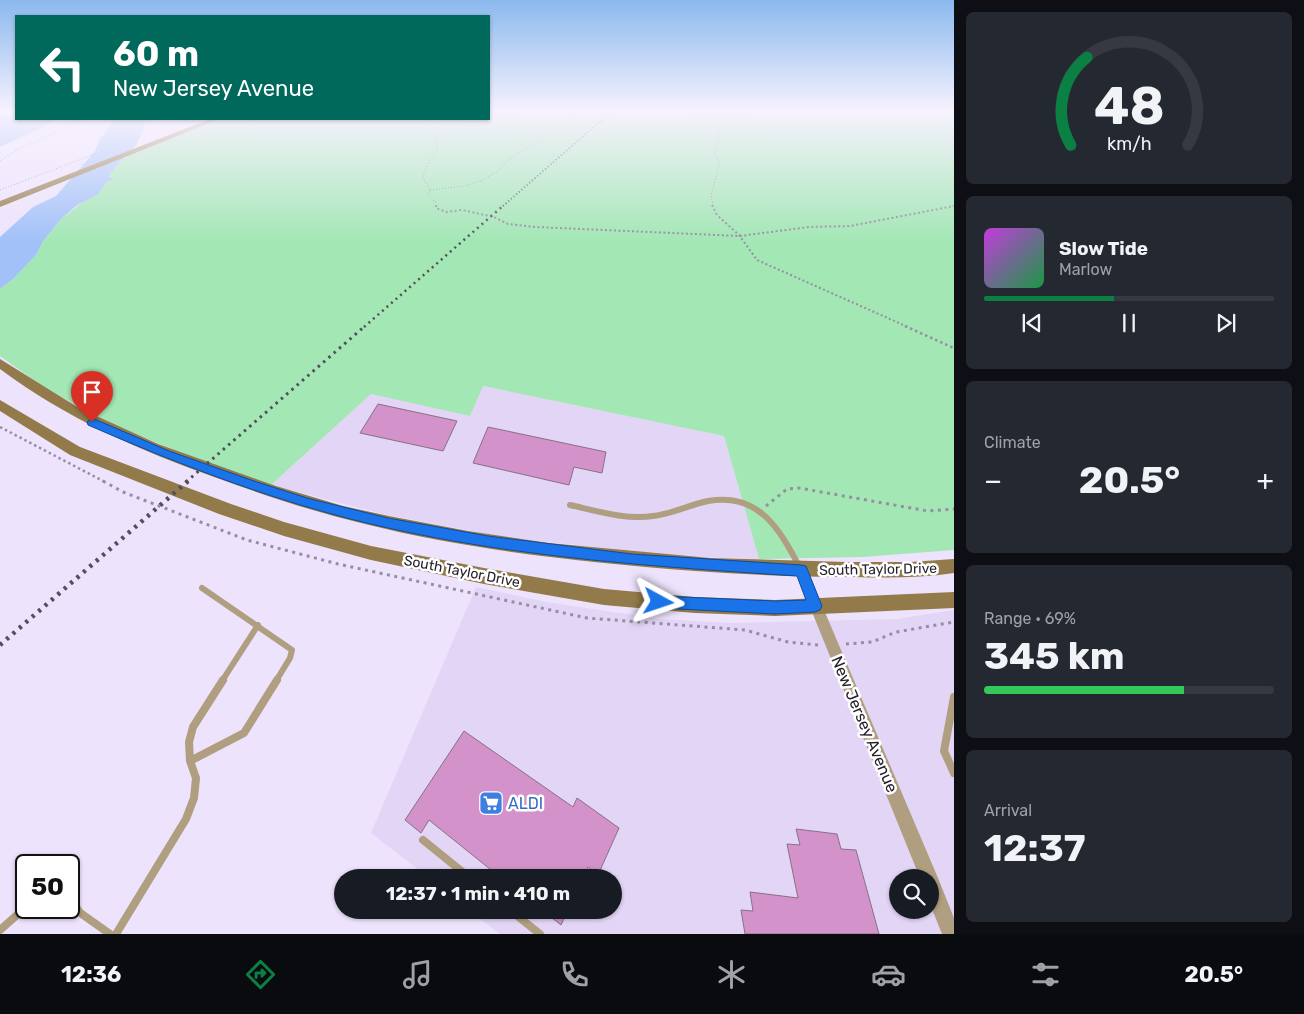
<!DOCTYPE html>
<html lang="en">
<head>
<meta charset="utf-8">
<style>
	:root { --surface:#171b24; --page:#242831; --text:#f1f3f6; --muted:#9ea1a6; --line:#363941; --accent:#0b8043 }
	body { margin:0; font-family:Rubik,sans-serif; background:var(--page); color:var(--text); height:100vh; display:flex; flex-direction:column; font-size:19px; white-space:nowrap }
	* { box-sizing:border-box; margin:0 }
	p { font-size:16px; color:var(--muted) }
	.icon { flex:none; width:28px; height:28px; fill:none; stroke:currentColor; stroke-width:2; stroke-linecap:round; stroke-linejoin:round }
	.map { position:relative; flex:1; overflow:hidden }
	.details { display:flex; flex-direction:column; gap:12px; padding:12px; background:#0d0f14; width:350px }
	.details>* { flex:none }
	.guide { position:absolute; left:15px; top:15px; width:475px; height:105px; border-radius:0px; box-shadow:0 1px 4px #0004; background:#00695c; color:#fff; overflow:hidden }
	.buttons { position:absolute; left:889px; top:869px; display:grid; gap:10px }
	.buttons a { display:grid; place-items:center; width:50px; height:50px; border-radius:50%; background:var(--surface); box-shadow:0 1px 4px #0004; font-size:25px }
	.speed { position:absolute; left:15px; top:854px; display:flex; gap:10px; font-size:25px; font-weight:700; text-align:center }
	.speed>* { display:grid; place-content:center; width:65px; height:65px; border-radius:50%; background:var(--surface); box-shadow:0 1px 4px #0004; line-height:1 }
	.speed .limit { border:2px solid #111; border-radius:8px; background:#fff; color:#111 }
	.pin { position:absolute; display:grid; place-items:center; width:42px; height:42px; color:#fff; margin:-51px -21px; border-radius:50% 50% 50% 0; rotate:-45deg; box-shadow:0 0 5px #0007 }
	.pin .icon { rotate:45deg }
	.me { position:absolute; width:55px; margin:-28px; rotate:95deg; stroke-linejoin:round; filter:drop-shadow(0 0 4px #0008) }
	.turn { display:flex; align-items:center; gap:18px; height:105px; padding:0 15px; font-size:22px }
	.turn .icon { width:65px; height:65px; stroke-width:2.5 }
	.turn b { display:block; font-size:35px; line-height:42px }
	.big { font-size:38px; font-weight:700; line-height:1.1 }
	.details .widget { flex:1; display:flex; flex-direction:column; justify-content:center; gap:8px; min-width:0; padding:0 18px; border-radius:8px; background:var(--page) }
	.details .dial { align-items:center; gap:0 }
	.dial svg { height:130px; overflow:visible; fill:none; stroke:var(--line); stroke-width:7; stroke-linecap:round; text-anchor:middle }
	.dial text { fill:var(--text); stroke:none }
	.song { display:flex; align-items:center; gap:15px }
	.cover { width:60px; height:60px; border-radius:8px; background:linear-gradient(135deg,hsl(290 70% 55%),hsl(140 70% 35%)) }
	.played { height:5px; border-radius:2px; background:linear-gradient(90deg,var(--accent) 45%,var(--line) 45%) }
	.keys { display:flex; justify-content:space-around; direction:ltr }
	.heat { display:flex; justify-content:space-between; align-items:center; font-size:28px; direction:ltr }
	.charge { height:8px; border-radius:4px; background:linear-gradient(90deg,#34c759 69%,var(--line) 0) }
	.trip { position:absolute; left:334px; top:869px; width:288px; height:50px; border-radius:25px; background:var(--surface); box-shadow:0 1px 4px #0004; font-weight:700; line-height:50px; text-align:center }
	.dock { display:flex; height:80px; justify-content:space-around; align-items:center; background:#090b0e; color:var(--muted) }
	.dock .icon { width:35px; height:35px }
	.dock .on { color:var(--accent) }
	.dock b { font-size:22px; color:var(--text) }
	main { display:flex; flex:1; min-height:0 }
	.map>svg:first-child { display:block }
</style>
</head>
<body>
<main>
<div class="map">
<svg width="954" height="934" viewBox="0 0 954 934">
	<rect width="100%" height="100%" fill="#ede3fc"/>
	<path fill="#e2d5f5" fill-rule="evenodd" d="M482 386 724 436 759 559 693 557 508 538 383 514 271 485 371 394 470 416Z
		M476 587 546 602 660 619 731 623 897 619 954 610V934H500L469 910H612V878L428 877 371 833ZM898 878H930V910H898Z"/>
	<path fill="#a3e7b5" d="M489 111H954V550L862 557 759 559 724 436 483 386 470 416 371 394 271 485C173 451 85 420 0 356V289L13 279 36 255 43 241 61 219 105 185 110 179 109 175 112 170 129 154 222 119H489Z"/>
	<path fill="#a1c1f8" d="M16 114V119H56L37 130 0 147V116Z
		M111 119H145L143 131 136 145 111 172 109 177 113 180 108 181 98 194 76 206 61 219 43 241 36 255 13 279 0 289V237L33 207 56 196 95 151 100 139 111 125Z"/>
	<path fill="#d392c9" stroke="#867282" d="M378 404 457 421 443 451 360 433Z
		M488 427 606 452 602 473 574 467 569 485 473 463Z
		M464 731 573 807 577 798 619 828 598 875 588 867 583 878H501L429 820 421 833 405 820Z
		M796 829 837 834 841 849 856 850 879 934H745L741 910 753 911 750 892 798 898 787 844 800 845Z
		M542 910H568L561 925Z"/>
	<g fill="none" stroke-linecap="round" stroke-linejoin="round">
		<path stroke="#968fa1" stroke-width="1" stroke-dasharray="1 2" stroke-linecap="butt" d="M671 111 719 120 764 111
			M423 119 439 124
			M0 161 17 150 84 119
			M0 190 113 147
			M430 190 465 186 483 180 498 171 508 160 558 129 566 120 579 111
			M436 206V203L428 194 430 190 423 177 429 160 437 151 436 136 439 124 480 126 525 111
			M713 206 711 195 720 163 714 154 719 139 717 123 719 120
			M952 206H954"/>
		<path stroke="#968fa1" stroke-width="2" stroke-dasharray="2 2.5" stroke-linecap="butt" d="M436 205V208L446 212 462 210 494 217 508 224 536 227 740 236 809 227 850 226 954 206
			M712 205 717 215 739 235 757 260 908 327"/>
		<path stroke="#968fa1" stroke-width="2.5" stroke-dasharray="2.5 3" stroke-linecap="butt" d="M905 326 954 348
			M0 427 105 482"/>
		<path stroke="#968fa1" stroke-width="3" stroke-dasharray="3 4.5" stroke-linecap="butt" d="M103 481 123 492 247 540 338 564 587 618 745 630 788 642 818 645
			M766 506 787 489 799 488 928 511 954 509
			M846 644 872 642 896 632 954 622"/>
		<path stroke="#af9e7f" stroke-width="6" d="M570 505C597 511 625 520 653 516 672 514 689 505 708 501 758 492 779 528 799 566
			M202 588 292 650 290 658 276 681
			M222 681 258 625"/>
		<path stroke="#af9e7f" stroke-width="8" d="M954 697 944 751 954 773
			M190 761 244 733 277 680
			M423 840 470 878
			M69 893 79 912 110 934
			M510 910 540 934
			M0 930 26 907
			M116 934 186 819 194 798 196 778 190 761 189 742 193 727 223 680"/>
		<path fill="#af9e7f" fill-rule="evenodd" d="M801 564 806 566 807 570 938 878 954 918V934H942L930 904V878H920L795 570 796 566Z"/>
		<path fill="#937a4a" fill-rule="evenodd" d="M210 119H220L0 207V201Z
			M0 359 79 408 158 444 276 486 343 506 389 516 468 531 549 543 710 558 846 562H910L954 559V573C921 578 888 578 855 577 801 577 748 575 695 571 584 562 473 551 365 524 315 512 266 496 217 478 140 451 66 418 0 369Z
			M0 400 80 447 231 504 284 522 371 546 484 568 604 589 695 597 775 600 954 592V608L775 616 695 613 604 605 484 584 371 560 284 536 219 514 70 455 0 411Z"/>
		<path stroke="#534e5a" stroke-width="2" stroke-dasharray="1 2.5" stroke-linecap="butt" d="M503 206 612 111"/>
		<path stroke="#534e5a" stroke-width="2.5" stroke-dasharray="2 4" stroke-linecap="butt" d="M364 327 504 205"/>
		<path stroke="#534e5a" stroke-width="3" stroke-dasharray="2.5 4.5" stroke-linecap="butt" d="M186 482 365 326"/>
		<path stroke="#534e5a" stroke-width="4.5" stroke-dasharray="3 5.5" stroke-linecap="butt" d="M0 645 188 481"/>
	</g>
	<linearGradient id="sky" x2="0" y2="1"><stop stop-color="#8bb9ee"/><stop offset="0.46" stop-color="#f7f2fe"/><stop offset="1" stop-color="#f7f2fe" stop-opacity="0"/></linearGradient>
	<rect width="954" height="242" fill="url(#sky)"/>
	<path fill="#1a73e8" stroke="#114b97" d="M92 418 169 451 254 481 307 498 388 518 488 536 632 554 801 565 806 566 822 606 820 610 815 612 775 614 659 608 654 606 652 602 654 598 659 596 775 601 806 600 797 576C660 567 522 558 388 528 284 505 185 467 88 425L87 422Z"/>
	<defs>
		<g id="supermarket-square" transform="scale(1.25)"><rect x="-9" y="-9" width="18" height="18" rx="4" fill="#3f7fe0" stroke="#fff"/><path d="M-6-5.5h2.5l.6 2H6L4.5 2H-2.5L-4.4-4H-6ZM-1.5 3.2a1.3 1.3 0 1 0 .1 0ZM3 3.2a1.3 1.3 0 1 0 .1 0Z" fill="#fff"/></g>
	</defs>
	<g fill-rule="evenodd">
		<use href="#supermarket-square" x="491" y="803"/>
	</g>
	<g text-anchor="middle" stroke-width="5" stroke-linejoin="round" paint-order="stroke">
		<g font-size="14" fill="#25212a" stroke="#fff">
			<text transform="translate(878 569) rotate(-1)" y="5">South Taylor Drive</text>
			<text transform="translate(462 571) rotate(11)" y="5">South Taylor Drive</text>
		</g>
		<g font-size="16" fill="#25212a" stroke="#fff">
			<text transform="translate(865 724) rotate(67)" y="6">New Jersey Avenue</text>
		</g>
		<g font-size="16" fill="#366cbe" stroke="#fff" text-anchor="start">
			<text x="508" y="809">ALDI</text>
		</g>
	</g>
</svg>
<div class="buttons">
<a><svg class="icon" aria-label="search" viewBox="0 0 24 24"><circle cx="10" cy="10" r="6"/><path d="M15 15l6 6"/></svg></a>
</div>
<div class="speed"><div class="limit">50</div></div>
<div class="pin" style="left:92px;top:422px;background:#d93025"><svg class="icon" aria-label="arrive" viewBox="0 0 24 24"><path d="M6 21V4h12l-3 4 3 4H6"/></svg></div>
<svg class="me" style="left:659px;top:602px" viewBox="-20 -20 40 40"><path d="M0-17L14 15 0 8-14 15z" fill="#1a73e8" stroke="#fff" stroke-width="4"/></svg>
<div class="trip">12:37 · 1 min · 410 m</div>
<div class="guide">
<div class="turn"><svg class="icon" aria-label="left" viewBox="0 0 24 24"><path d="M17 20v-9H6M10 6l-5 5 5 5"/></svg><div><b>60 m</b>New Jersey Avenue</div></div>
</div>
</div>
<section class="details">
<div class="widget dial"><svg viewBox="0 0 100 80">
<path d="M14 69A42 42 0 1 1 86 69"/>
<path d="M14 69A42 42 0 0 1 24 15" stroke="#0b8043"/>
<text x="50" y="56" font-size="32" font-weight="700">48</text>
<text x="50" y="72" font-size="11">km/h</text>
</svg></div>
<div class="widget">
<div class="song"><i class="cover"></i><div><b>Slow Tide</b><p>Marlow</p></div></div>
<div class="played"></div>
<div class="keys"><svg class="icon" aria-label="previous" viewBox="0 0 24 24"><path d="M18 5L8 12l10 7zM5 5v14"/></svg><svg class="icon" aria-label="pause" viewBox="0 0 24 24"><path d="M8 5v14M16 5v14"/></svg><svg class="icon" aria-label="next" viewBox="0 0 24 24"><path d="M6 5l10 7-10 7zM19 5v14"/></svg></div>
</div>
<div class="widget"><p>Climate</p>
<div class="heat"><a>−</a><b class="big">20.5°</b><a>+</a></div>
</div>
<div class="widget"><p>Range · 69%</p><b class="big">345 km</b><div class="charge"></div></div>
<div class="widget"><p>Arrival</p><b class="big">12:37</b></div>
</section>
</main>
<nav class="dock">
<b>12:36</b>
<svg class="icon on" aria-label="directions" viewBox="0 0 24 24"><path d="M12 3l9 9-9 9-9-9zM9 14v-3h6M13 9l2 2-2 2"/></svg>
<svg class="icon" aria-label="music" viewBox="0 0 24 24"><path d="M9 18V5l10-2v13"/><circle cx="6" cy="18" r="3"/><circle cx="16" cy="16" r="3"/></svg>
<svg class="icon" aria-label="phone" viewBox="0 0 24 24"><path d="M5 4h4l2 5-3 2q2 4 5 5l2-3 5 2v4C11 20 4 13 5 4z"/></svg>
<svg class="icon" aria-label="climate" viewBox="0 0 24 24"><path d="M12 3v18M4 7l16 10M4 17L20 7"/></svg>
<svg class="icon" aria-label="car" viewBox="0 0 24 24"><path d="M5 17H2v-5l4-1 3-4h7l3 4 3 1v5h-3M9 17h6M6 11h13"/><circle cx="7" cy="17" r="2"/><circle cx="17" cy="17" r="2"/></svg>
<svg class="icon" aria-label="filters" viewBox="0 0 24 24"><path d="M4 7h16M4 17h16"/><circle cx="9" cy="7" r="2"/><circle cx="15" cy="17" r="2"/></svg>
<b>20.5°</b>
</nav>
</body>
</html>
